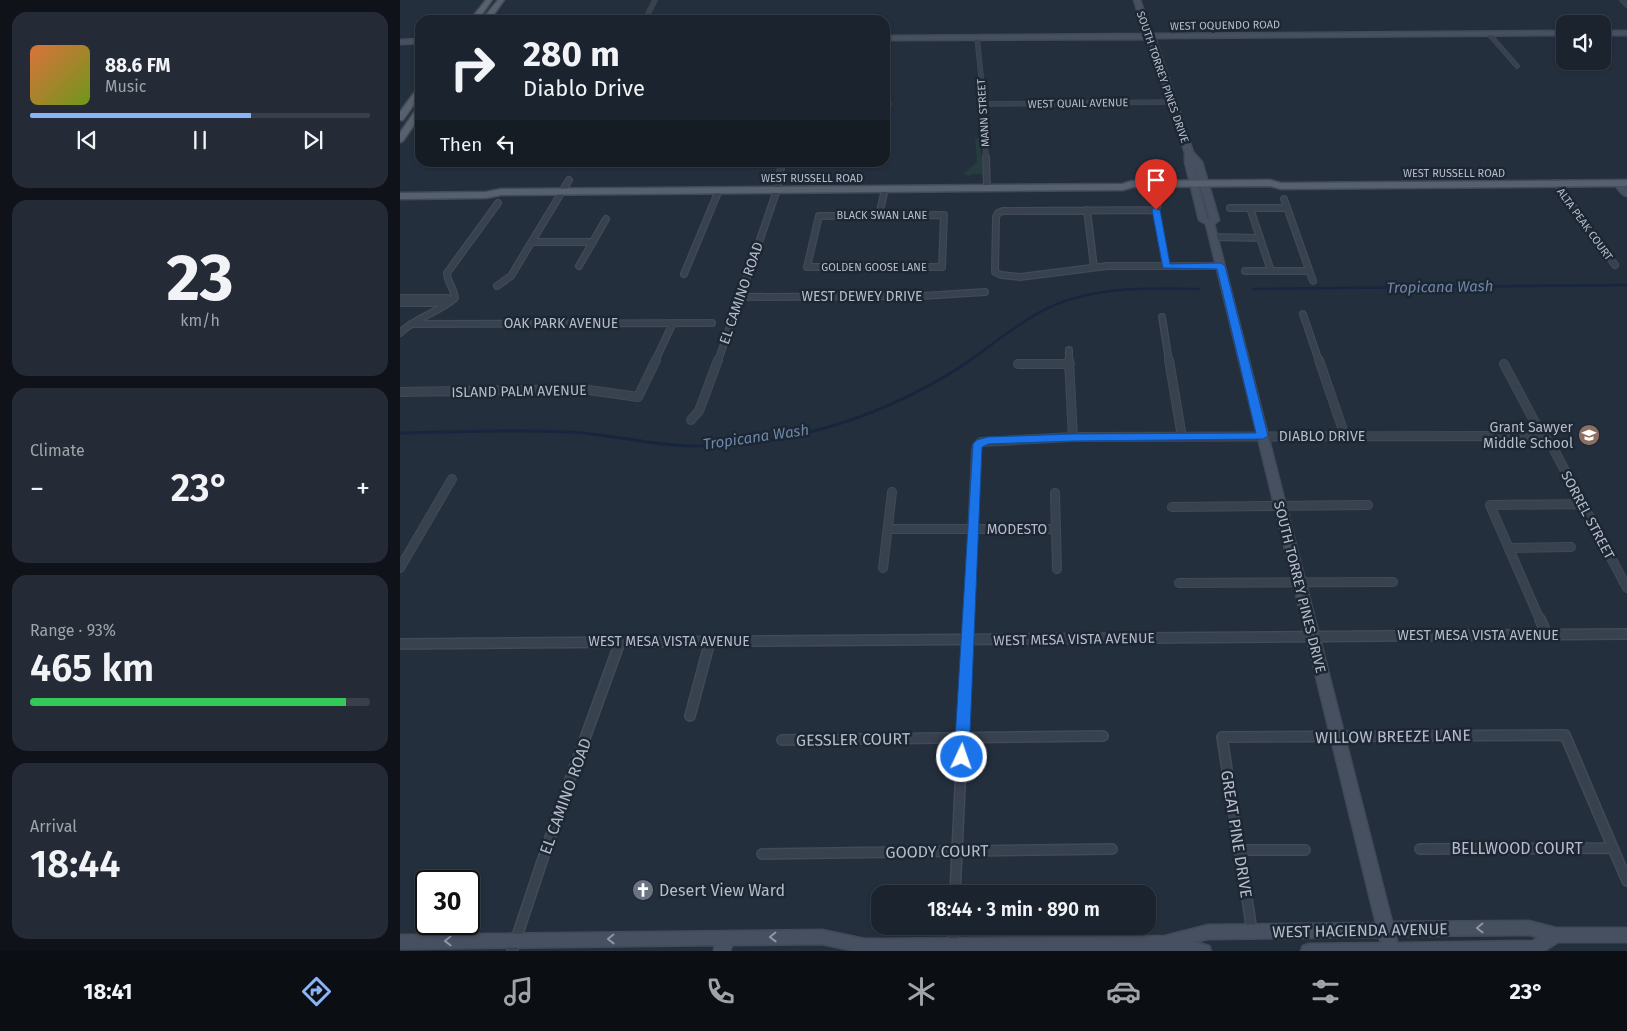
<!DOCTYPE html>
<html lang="en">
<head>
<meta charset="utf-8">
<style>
	:root { --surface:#1b232e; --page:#242b36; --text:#f1f3f6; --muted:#a0a4aa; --line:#39404a; --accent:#8ab4f8 }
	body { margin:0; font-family:"Fira Sans",sans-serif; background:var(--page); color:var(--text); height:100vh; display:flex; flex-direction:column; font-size:19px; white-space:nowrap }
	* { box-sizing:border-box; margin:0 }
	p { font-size:16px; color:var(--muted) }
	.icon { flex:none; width:28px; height:28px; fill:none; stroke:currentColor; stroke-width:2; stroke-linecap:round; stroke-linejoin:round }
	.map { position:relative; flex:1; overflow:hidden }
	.details { display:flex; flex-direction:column; gap:12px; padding:12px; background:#0f1319; width:400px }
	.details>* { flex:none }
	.hud { position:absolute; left:15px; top:15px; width:475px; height:152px; border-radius:15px; box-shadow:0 1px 4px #0004,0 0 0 1px var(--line); background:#1b232e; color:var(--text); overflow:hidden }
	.tools { position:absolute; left:1156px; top:15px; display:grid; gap:10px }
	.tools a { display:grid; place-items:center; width:55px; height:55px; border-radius:10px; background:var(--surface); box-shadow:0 1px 4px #0004,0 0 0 1px var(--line); font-size:25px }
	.speed { position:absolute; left:15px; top:870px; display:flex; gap:10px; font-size:25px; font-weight:700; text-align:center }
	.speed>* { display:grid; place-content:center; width:65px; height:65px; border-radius:50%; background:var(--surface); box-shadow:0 1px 4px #0004,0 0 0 1px var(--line); line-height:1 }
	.speed .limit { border:2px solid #111; border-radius:8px; background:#fff; color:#111 }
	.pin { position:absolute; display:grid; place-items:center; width:42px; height:42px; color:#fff; margin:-51px -21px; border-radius:50% 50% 50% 0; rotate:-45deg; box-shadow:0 0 5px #0007 }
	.pin .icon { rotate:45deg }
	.me { position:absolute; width:55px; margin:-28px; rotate:3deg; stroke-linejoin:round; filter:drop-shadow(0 0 4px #0008) }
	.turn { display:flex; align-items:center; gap:18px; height:105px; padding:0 25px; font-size:22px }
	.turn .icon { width:65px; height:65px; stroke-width:2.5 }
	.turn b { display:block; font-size:35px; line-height:42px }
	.then { display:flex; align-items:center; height:48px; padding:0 25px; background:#0003; gap:10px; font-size:19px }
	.big { font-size:38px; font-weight:600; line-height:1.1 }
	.details .tile { flex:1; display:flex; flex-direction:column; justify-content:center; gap:8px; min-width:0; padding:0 18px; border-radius:15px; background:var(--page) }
	.details .dial { align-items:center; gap:0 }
	.dial b { font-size:65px; line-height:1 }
	.song { display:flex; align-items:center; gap:15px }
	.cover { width:60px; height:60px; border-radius:8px; background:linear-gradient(135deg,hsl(20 70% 55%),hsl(80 70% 35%)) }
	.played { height:5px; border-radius:2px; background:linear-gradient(90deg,var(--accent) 65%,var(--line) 65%) }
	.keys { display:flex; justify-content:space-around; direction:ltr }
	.heat { display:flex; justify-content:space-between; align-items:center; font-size:28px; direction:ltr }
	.charge { height:8px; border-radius:4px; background:linear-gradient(90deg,#34c759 93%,var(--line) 0) }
	.trip { position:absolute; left:471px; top:885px; width:285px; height:50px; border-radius:15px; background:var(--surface); box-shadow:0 1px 4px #0004,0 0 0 1px var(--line); font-weight:600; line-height:50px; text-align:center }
	.tab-bar { display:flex; height:80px; justify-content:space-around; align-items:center; background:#0b0e12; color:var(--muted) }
	.tab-bar .icon { width:35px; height:35px }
	.tab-bar .active { color:var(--accent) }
	.tab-bar b { font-size:22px; color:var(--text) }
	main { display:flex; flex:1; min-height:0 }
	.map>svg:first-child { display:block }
</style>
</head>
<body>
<main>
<section class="details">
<div class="tile">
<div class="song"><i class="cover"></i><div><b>88.6 FM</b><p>Music</p></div></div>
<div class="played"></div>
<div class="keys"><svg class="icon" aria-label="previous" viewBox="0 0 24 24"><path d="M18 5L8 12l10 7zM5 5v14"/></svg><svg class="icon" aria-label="pause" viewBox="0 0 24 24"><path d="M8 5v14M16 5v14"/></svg><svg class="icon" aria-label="next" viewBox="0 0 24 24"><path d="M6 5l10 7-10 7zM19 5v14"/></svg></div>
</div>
<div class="tile dial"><b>23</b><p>km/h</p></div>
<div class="tile"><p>Climate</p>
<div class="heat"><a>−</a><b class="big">23°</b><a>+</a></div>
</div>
<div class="tile"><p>Range · 93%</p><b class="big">465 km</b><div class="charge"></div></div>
<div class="tile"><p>Arrival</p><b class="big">18:44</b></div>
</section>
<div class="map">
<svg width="1227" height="951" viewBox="0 0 1227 951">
	<rect width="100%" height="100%" fill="#242f3e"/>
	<path fill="#263c3f" d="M580 137 583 174H572L569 176 563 174 577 162 575 139Z"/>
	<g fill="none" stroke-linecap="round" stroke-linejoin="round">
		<path stroke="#17263c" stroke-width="2.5" d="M853 289 1227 285
			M569 361C593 344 616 325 642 311 690 286 745 288 799 289"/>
		<path stroke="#17263c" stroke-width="3" d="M0 433C57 432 113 429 170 432 210 434 249 445 290 446 390 448 489 415 571 360"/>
		<g stroke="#414a57" stroke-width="5.5">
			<path id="street-far3" d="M1222 0 1227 5
				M245 20 255 0
				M1089 34 1117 66
				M577 37 584 104 586 159
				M485 104H489
				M584 104 773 102"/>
		</g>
		<g stroke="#414a57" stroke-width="8">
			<path id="street-far2" d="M586 157 587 188
				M1156 183 1215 265
				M757 199 758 205 756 210 766 266
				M884 199 913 281
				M830 208H887
				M850 208 871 271
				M687 210 694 267
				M756 210 603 211 598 213 596 217 595 272 601 275 620 277 707 266H821
				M479 215 485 189
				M544 215 542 267H407L419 216Z
				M813 237 860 238
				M132 242H193
				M179 266 206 219
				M845 271H909
				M284 274 319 190
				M97 286 111 276 169 180
				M340 297 523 296 585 292
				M0 298H48
				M0 303H38L53 299
				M903 314 919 361
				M762 317 769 361
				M11 324 312 323
				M0 333C16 317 38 313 55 298 54 288 47 282 47 273L98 203
				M669 350V361
				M255 361 273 323
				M318 361 377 190 382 162"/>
		</g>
		<g stroke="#414a57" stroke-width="10">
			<path id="street-far1" d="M669 360 673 437
				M769 360 782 437
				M919 360 945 436
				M618 364H670
				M1104 364 1138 428 1152 446 1227 588
				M0 392 182 389 238 397 256 360
				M291 420 299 411 318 360
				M655 493 657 569
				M772 507 968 505
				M489 529H656
				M1109 548 1171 547
				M0 568 52 479
				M483 568 492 492
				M779 583 993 582
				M568 620 576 451 577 446 581 442 673 437 1143 436
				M1140 620 1090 505 1182 504"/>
		</g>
		<g stroke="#414a57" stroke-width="12">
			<path id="street" d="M1140 619 1147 635
				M0 644 1227 634
				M290 716 310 641
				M382 740 703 736
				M1020 849 1213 848
				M839 850H905
				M362 854 712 849
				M555 894 568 619
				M852 931 822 737 1165 735 1227 881
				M553 945 554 926
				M112 951 164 796 220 642"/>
		</g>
		<g stroke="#414a57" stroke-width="3">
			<path id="secondary" d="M734 0H740L752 34 1165 31V35L755 38 793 152 802 162 819 220 814 224 992 922 1129 921 1156 928H1227V942H1158L1144 951H901L903 946 909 944 981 943 979 937 808 939 795 942 809 946 811 951H455L422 944 332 945 330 951H314L315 945 0 949V935L422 930 465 939 765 936 808 925 976 923 806 224 799 220 785 162V153L749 39 485 40V36L745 34ZM793 162 810 219 809 220 807 219ZM1129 935 1138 937 1133 941 997 943 996 936Z
				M1202 31H1227V35H1202Z
				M20 39V43L0 44V40Z
				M1215 181H1221L1227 189V196C1222 195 1214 186 1215 181Z"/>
		</g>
		<g stroke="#414a57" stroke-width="3">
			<path id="primary" d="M86 0H92L78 20H70Z
				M98 0H104L90 20H82Z
				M17 89H20V96L3 120H0V112Z
				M17 108H20V116L3 141 0 142V133Z
				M870 180 881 183 1227 180V186L881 189 870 186 733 187 723 190 101 195 86 198 0 199V193L86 192 101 189 722 184 732 181Z"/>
		</g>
		<use href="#street-far3" stroke="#38414e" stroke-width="4.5"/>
		<use href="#street-far2" stroke="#38414e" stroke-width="5.5"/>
		<use href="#street-far1" stroke="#38414e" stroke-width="8"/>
		<use href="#street" stroke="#38414e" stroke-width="9"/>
		<use href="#secondary" fill="#465061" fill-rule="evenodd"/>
		<use href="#primary" fill="#56606e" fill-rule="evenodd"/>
	</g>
	<defs><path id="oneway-chevron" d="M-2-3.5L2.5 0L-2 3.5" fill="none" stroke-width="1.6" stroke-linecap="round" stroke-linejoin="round" transform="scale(1.25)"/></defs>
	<g stroke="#8e96a5">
		<use href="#oneway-chevron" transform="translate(1080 928) rotate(179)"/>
		<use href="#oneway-chevron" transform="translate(373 937) rotate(179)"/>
		<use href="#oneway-chevron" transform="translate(211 939) rotate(179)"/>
		<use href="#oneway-chevron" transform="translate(48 941) rotate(179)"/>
	</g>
	<path fill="#1a73e8" stroke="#114b97" d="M753 208 760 210 770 264 821 263 825 266 868 436 863 439 673 441 588 444 582 447 569 757 567 761 562 762 557 761 554 757 573 444 577 440 588 437 673 434 856 433 817 269 763 268 752 210Z"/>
	<defs>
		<g id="school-disc" transform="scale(1.125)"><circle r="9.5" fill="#8d6e63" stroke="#1d2633"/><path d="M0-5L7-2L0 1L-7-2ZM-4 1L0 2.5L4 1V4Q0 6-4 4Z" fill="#fff"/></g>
		<g id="church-disc" transform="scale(1.125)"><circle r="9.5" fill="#6b7280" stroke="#1d2633"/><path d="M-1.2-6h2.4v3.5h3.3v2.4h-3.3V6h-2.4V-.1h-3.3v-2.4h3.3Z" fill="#fff"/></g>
	</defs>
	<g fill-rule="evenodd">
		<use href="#school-disc" x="1189" y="435"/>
		<use href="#church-disc" x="243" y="890"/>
	</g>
	<g text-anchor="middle" stroke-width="5" stroke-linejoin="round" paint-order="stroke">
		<g font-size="11" fill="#b4bcc9" stroke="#1d2633">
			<text transform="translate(825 25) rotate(-1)" y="4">WEST OQUENDO ROAD</text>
			<text transform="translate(763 77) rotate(71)" y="4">SOUTH TORREY PINES DRIVE</text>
			<text transform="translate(678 103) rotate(-1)" y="4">WEST QUAIL AVENUE</text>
			<text transform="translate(583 113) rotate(-94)" y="4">MANN STREET</text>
			<text x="1054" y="177">WEST RUSSELL ROAD</text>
			<text x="412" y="182">WEST RUSSELL ROAD</text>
			<text x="482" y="219">BLACK SWAN LANE</text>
			<text transform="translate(1185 224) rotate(54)" y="4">ALTA PEAK COURT</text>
			<text x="474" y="271">GOLDEN GOOSE LANE</text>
		</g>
		<g font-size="14" fill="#b4bcc9" stroke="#1d2633">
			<text transform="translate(341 293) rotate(-71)" y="5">EL CAMINO ROAD</text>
			<text x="462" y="301">WEST DEWEY DRIVE</text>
			<text x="161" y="328">OAK PARK AVENUE</text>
			<text transform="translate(119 391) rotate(-1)" y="5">ISLAND PALM AVENUE</text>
			<text x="922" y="441">DIABLO DRIVE</text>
			<text transform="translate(1188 515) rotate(62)" y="5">SORREL STREET</text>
			<text x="617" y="534">MODESTO</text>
			<text transform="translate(900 587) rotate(76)" y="5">SOUTH TORREY PINES DRIVE</text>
			<text x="1078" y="640">WEST MESA VISTA AVENUE</text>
			<text transform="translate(674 639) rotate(-1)" y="5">WEST MESA VISTA AVENUE</text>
			<text x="269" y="646">WEST MESA VISTA AVENUE</text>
		</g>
		<g font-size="14" fill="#b4bcc9" stroke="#1d2633" text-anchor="end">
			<text x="1173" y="432">Grant Sawyer<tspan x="1173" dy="16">Middle School</tspan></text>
		</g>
		<g font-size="15" font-style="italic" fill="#6d86a8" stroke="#1d2633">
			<text transform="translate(1040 287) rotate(-1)" y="5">Tropicana Wash</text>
			<text transform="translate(356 437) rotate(-8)" y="5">Tropicana Wash</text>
		</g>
		<g font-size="16" fill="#b4bcc9" stroke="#1d2633">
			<text transform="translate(993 736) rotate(-1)" y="6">WILLOW BREEZE LANE</text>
			<text transform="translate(453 739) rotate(-1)" y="6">GESSLER COURT</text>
			<text transform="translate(165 796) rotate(-70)" y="6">EL CAMINO ROAD</text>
			<text transform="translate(837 834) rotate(81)" y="6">GREAT PINE DRIVE</text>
			<text x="1117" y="854">BELLWOOD COURT</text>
			<text transform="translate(537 851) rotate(-1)" y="6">GOODY COURT</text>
			<text transform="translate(960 930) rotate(-1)" y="6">WEST HACIENDA AVENUE</text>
		</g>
		<g font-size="16" fill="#b4bcc9" stroke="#1d2633" text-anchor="start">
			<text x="259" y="896">Desert View Ward</text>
		</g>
	</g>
</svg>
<div class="tools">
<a><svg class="icon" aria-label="sound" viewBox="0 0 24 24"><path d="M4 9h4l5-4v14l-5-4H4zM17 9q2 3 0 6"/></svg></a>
</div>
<div class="speed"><div class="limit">30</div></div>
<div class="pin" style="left:756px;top:210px;background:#d93025"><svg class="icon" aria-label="arrive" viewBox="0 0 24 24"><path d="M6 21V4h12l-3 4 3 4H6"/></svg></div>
<svg class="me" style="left:562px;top:757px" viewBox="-20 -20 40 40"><circle r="17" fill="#1a73e8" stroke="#fff" stroke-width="3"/><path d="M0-11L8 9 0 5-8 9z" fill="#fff"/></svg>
<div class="trip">18:44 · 3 min · 890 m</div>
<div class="hud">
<div class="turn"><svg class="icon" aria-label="right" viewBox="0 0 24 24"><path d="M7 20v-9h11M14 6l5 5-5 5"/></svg><div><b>280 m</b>Diablo Drive</div></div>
<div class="then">Then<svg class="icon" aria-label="left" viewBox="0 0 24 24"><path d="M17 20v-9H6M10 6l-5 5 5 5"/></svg></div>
</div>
</div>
</main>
<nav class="tab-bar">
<b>18:41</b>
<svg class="icon active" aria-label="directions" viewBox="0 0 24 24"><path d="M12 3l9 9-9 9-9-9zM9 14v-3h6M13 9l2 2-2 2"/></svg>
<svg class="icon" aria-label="music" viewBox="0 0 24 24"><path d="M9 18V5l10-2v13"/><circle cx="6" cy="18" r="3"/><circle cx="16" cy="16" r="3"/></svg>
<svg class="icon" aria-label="phone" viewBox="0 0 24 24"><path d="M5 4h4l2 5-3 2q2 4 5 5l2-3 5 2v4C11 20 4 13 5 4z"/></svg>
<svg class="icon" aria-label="climate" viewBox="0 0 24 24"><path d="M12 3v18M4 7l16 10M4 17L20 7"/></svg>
<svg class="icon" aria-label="car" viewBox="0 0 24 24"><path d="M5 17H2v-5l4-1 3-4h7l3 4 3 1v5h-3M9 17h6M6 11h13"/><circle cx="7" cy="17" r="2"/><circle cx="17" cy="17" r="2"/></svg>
<svg class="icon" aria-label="filters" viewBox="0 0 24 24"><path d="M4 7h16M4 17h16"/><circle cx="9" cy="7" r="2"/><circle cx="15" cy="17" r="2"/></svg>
<b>23°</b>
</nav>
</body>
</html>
